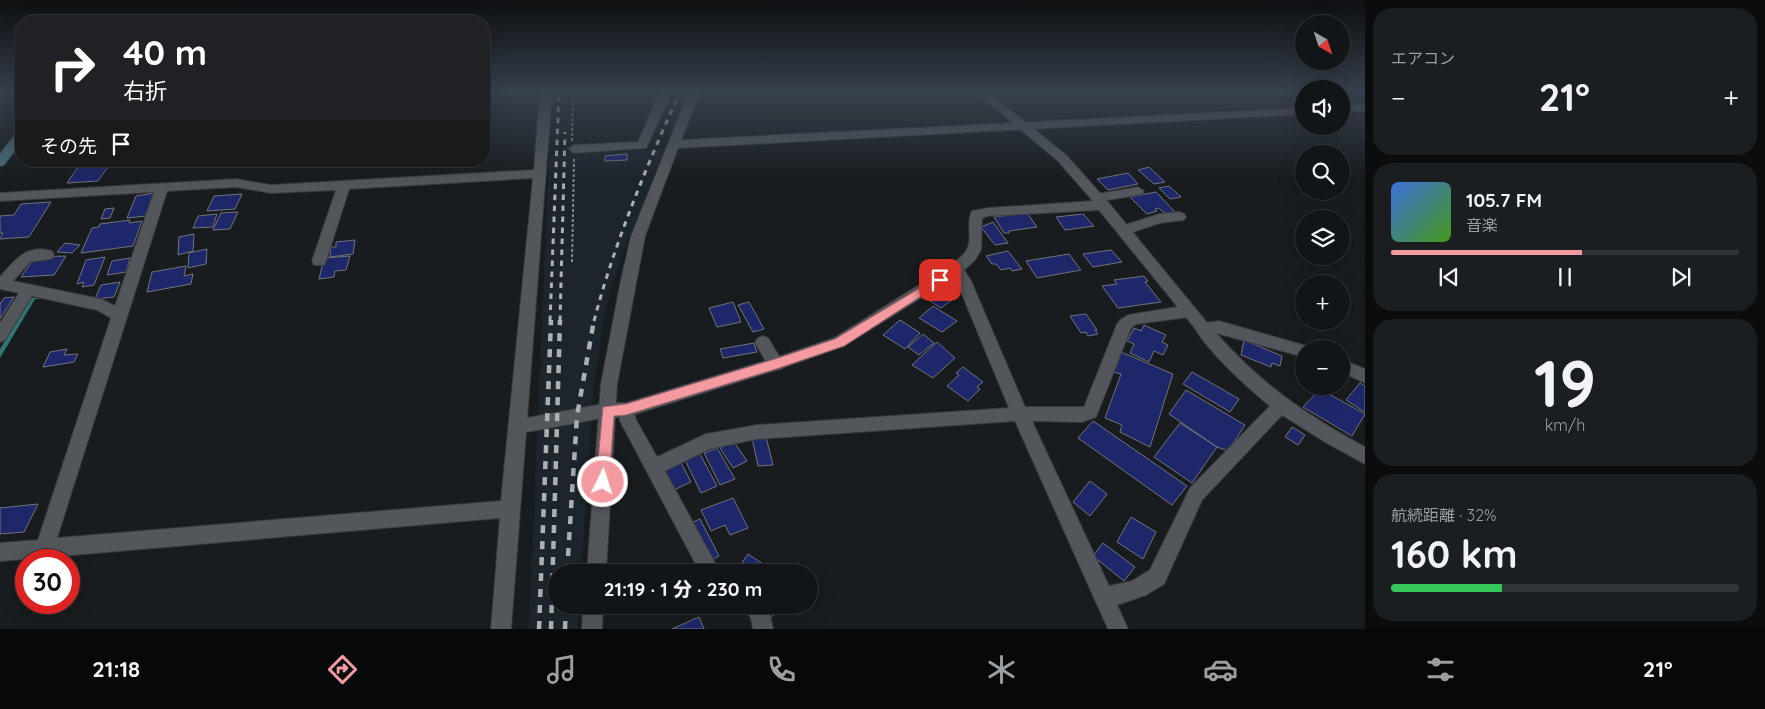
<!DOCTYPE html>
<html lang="ja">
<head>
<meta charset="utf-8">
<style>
	:root { --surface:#121517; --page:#1b1e20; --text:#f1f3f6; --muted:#9c9fa1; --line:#313436; --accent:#f49aa1 }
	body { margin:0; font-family:Quicksand,"Noto Sans JP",sans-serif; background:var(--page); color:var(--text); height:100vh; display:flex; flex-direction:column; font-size:19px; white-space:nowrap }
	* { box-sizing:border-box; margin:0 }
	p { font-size:16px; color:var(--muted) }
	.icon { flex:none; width:28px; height:28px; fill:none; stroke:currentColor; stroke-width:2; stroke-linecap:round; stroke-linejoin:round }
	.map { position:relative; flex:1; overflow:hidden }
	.drawer { display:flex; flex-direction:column; gap:8px; padding:8px; background:#0a0c0d; width:400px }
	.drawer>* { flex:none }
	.banner { position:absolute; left:15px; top:15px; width:475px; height:152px; border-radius:20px; box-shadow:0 5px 20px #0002,0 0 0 1px var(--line); background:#202124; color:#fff; overflow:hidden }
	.needle { width:32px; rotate:141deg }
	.fabs { position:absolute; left:1295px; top:15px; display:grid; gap:10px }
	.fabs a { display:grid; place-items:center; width:55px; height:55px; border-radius:50%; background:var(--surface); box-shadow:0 5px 20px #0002,0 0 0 1px var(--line); font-size:25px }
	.speed { position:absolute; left:15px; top:549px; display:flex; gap:10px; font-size:25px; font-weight:700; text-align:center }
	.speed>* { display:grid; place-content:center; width:65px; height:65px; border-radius:50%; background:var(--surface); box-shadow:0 5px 20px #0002,0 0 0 1px var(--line); line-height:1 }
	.speed .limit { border:8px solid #d22; background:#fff; color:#111 }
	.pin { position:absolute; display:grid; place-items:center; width:42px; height:42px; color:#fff; margin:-21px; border-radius:10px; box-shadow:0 2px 8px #0006 }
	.me { position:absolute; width:55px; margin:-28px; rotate:4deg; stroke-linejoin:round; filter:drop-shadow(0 0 4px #0008) }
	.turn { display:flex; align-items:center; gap:18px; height:105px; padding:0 25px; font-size:22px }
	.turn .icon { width:65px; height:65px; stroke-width:2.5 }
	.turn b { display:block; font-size:35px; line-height:42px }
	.then { display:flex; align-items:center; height:48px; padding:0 25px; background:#0003; gap:10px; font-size:19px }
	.big { font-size:38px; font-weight:800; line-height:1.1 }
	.drawer .tile { flex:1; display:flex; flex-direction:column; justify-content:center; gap:8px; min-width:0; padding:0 18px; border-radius:20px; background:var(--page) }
	.drawer .dial { align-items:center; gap:0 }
	.dial b { font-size:65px; line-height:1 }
	.song { display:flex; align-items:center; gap:15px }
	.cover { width:60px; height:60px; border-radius:8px; background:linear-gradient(135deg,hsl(220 70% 55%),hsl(100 70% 35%)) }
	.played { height:5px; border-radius:2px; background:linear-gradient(90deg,var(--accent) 55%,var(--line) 55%) }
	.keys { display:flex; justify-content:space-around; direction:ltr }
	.heat { display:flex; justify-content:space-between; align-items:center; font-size:28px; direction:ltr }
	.charge { height:8px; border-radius:4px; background:linear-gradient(90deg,#34c759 32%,var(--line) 0) }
	.trip { position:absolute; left:548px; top:564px; width:270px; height:50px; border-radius:25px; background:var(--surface); box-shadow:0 5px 20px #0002,0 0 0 1px var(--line); font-weight:800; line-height:50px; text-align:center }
	.tab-bar { display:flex; height:80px; justify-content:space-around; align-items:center; background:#070809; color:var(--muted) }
	.tab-bar .icon { width:35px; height:35px }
	.tab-bar .current { color:var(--accent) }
	.tab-bar b { font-size:22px; color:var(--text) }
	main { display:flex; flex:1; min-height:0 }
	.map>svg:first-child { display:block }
</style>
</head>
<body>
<main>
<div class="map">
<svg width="1365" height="629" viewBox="0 0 1365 629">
	<rect width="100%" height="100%" fill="#181c1f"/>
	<path fill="#1d252c" d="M665 149 626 245 610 292 602 328 594 384 581 572H556V605H579L578 629H529L549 155Z"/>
	<path fill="#2e7575" d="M30 298H47L35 299 0 358V349Z"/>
	<path fill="#1e276a" stroke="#727479" d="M627 154V160L605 161V156Z
		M82 161H112L98 181 67 183Z
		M1149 167 1165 182 1154 184 1138 170Z
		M1128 173 1138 184 1108 190 1097 179Z
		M1169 186 1181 197 1170 199 1159 188Z
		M1156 192 1175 212 1165 213 1158 208 1155 209 1157 211 1147 214 1130 197Z
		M155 193 147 216 127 218 136 196Z
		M242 194 235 209 207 211 214 196Z
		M51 202 29 237 0 239 3 233H0V216L14 215 21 204Z
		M114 208 110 218 101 219 105 209Z
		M238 212 230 229 213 230 221 213Z
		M1027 213 1037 227 1009 231V233H1004L994 217Z
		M217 214 213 227 193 228 198 216Z
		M1083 214 1094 226 1065 230 1056 217Z
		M130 220 129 223 142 221 133 246 81 253 92 228 99 227 100 224Z
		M993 222 1008 243 995 245 981 227Z
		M194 234 193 251 178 255 179 237Z
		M355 240 353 254 330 257 331 247H336V242Z
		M65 243 80 245 72 253 57 252Z
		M207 249 206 264 188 268 189 253Z
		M1111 250 1122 262 1093 267 1083 254Z
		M1008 251 1022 269 1012 271 1010 268 1001 270 996 264H992L986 256Z
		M1069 254 1081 270 1037 278 1026 261Z
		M66 256 54 275 21 277 35 257Z
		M350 256 346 270 335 271 334 277 319 279 324 258Z
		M105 257 94 285 82 287 84 282 77 284 86 260Z
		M130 258 126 272 107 275 112 261Z
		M186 266 184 276 193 274 191 284 147 292 152 272Z
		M1144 276 1148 281 1145 282 1161 302 1118 308 1102 286 1117 284 1114 280Z
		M120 282 114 297 95 299 101 285Z
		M937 290 952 300 941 308 927 299Z
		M14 297 0 319V304L4 298Z
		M733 302 741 322 717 327 709 308Z
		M749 302 764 329 753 332 738 305Z
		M933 306 957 321 942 332 919 318Z
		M1086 314 1097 330H1095L1098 334 1088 336 1086 332 1081 333 1070 316Z
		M900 320 920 333 905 349 883 335Z
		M1144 325 1166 335 1162 342 1168 345 1163 355 1154 351 1149 362 1130 353 1134 344 1127 341 1134 328 1141 331Z
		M923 334 934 343 919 355 908 347Z
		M1244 340 1282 356 1280 366 1272 363 1271 367 1241 355Z
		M937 342 955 358 933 378 912 365Z
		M754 343 757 352 723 358 720 349Z
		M67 349 64 355 78 354 74 362 43 367 50 352Z
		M1121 352 1173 374 1150 447 1120 432 1122 425 1105 418 1121 374 1114 372Z
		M963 367 983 382 977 387 980 389 968 401 947 386 959 375 956 373Z
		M1192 372 1239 399 1230 412 1183 384Z
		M1360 383 1365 386V412L1346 400Z
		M1320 389 1365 414 1352 436 1303 407Z
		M1186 390 1245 425 1228 451 1217 447 1169 414Z
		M1093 421 1187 486 1172 505 1078 438Z
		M1180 423 1217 447 1192 483 1154 457Z
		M1292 427 1305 435 1298 445 1285 437Z
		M766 437 773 465 758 466 752 438Z
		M734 442 747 461 733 468 720 448Z
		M717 448 735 479 720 485 704 453Z
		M700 454 717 486 701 493 685 460Z
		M680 461 691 482 674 490 663 469Z
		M1090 481 1107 494 1090 516 1073 502Z
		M733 498 748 528 730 535 725 525 711 531 701 510Z
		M38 504 24 532 0 534V508Z
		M1131 517 1156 532 1143 559 1117 542Z
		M700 519 719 556 707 562 689 524Z
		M1103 543 1135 567 1124 581 1093 556Z
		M748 554 769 568 766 572H736Z
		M760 605H785L769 619Z
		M699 617 704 629H672Z"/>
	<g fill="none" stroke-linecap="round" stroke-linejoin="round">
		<g stroke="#37393c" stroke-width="2">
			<path id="minor" d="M540 92H552L511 629H491L500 518 50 557 44 559 40 558 0 561V543L38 540 111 318 97 310 32 296 5 340 0 342V323L19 293 0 289V277C15 260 26 244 52 251L54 255 52 259 30 262 13 281 101 299 115 306 154 192 0 201V193L236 179 271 185 534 170ZM533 178 501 501 57 538 167 191 236 187 271 193 336 190 312 261 314 265H324L326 261 349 189Z
				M660 92H672L646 148 574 153 568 149 574 145 638 142Z
				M689 92H700L681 140 1304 108V114L678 148 645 236 617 384 606 572H587L601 384 620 285 631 236Z
				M1365 105V111L1341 112V106Z
				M1138 187 1144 191 1143 194 1097 202 1090 198 1097 194Z
				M1179 212 1184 214 1186 217 1184 220 1160 223 1124 235 1119 233 1117 230 1119 227 1159 214Z
				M956 264 961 265 971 281 1025 407H1084L1117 324 1120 320 1128 315 1189 305 1194 307 1196 311 1194 315 1189 317 1136 324 1131 328 1096 417 1082 422 1032 421 1109 586 1132 581 1150 570 1190 488 1270 406C1248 388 1208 352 1195 328L1198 324 1219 321 1310 347 1311 349H1304V357L1216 333C1261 384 1306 415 1365 447V464L1325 442 1282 415 1202 500 1164 584 1146 595 1117 605 1128 629H1108L1015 421 757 439 709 449 665 471 720 572H700L620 421 618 410 620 405 626 403 632 405 636 420 657 457 706 434 757 425 1009 408 957 282 949 269 951 265Z
				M763 336 768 338 784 364 782 369 776 370 770 369 755 342 758 338Z
				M1341 359 1365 369V383L1341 372Z
				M583 605H603L602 629H582Z
				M743 605H765L770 615 773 629H753L751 619Z"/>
		</g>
		<g stroke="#37393c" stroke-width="2">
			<path id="tertiary" d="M976 92H988L1066 155 1108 202 1208 324 1211 328 1208 332 1203 334 1198 332 1099 210 988 216 982 218 981 250 975 260 961 273 844 346 776 370 626 417H608L516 434 510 432 508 427 510 422 516 420 608 403H626L775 358 834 338 951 265C956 261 962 257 966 251 974 239 965 224 972 211L988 208 1093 201 1058 161Z"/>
		</g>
		<g stroke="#37393c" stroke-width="2">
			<path id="secondary" d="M21 131V143L4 165 0 166V154L17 132Z"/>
		</g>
		<path stroke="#84878a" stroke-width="2" stroke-dasharray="3 2" stroke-linecap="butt" d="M572 141 573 92
			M572 262 574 159"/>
		<use href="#minor" fill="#53575b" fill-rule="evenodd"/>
		<use href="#tertiary" fill="#53575b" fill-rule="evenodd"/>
		<use href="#secondary" fill="#4a6e7a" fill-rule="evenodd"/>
		<path stroke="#adb0b3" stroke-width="3" stroke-dasharray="5.5 5.5" stroke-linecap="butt" d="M550 321 559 92
			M560 321 565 132
			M594 321C614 244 647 165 680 92"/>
		<path stroke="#adb0b3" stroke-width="4.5" stroke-dasharray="8 8" stroke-linecap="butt" d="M567 572 577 416 594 320
			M539 629 551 320
			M551 629 560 320
			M565 629 566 605"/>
	</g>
	<linearGradient id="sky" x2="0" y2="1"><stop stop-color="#0d0f11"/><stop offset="0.51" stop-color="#37404d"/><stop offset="1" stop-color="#37404d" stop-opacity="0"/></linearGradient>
	<rect width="1365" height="180" fill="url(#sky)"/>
	<path fill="#f49aa1" stroke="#9f6469" d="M940 276 943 277 945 280 943 282 844 346 776 369 626 415 614 416 609 482 607 487 603 489 598 487 596 482 603 407 626 404 775 359 835 339Z"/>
</svg>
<div class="fabs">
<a><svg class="needle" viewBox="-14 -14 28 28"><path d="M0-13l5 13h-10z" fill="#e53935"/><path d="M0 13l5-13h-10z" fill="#9c9fa1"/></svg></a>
<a><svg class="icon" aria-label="sound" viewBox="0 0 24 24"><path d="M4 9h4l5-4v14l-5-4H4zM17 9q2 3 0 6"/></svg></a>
<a><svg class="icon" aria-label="search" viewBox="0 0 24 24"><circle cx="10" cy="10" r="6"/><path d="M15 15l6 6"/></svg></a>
<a><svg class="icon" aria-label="layers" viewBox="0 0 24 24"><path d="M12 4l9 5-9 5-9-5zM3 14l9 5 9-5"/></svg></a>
<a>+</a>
<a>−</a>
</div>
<div class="speed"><div class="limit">30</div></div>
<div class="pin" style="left:940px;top:280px;background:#d93025"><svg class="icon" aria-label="arrive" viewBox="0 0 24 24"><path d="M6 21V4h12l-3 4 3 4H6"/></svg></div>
<svg class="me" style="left:603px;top:482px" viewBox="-20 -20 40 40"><circle r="17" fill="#f49aa1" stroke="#fff" stroke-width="3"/><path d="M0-11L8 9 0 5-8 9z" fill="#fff"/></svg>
<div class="trip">21:19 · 1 分 · 230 m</div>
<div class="banner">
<div class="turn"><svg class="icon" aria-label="right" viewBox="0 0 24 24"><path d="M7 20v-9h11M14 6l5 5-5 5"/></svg><div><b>40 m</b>右折</div></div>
<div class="then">その先<svg class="icon" aria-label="arrive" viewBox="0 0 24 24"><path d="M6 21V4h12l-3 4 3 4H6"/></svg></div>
</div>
</div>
<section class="drawer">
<div class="tile"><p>エアコン</p>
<div class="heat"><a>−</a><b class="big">21°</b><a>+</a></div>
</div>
<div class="tile">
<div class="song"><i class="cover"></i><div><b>105.7 FM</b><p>音楽</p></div></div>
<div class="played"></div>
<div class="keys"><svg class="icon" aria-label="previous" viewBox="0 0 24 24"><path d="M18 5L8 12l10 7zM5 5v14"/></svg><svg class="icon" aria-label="pause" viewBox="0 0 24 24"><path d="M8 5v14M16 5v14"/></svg><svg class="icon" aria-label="next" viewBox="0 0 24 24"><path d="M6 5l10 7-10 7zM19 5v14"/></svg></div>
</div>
<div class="tile dial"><b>19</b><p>km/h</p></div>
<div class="tile"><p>航続距離 · 32%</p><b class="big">160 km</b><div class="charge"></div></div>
</section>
</main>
<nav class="tab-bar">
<b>21:18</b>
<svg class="icon current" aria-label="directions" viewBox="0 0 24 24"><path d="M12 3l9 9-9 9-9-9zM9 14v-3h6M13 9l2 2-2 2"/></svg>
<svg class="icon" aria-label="music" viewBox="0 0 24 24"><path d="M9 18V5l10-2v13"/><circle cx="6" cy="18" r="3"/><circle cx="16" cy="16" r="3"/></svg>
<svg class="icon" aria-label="phone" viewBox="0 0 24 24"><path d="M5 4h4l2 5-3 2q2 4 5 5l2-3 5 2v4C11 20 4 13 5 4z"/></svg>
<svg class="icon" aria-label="climate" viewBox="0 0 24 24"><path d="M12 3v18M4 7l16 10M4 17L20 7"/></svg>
<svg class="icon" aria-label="car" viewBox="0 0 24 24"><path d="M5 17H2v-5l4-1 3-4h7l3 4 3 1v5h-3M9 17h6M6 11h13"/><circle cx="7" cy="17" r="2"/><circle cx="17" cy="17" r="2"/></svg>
<svg class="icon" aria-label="filters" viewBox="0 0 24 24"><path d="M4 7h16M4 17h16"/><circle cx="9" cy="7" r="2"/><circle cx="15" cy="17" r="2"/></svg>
<b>21°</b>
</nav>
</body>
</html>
